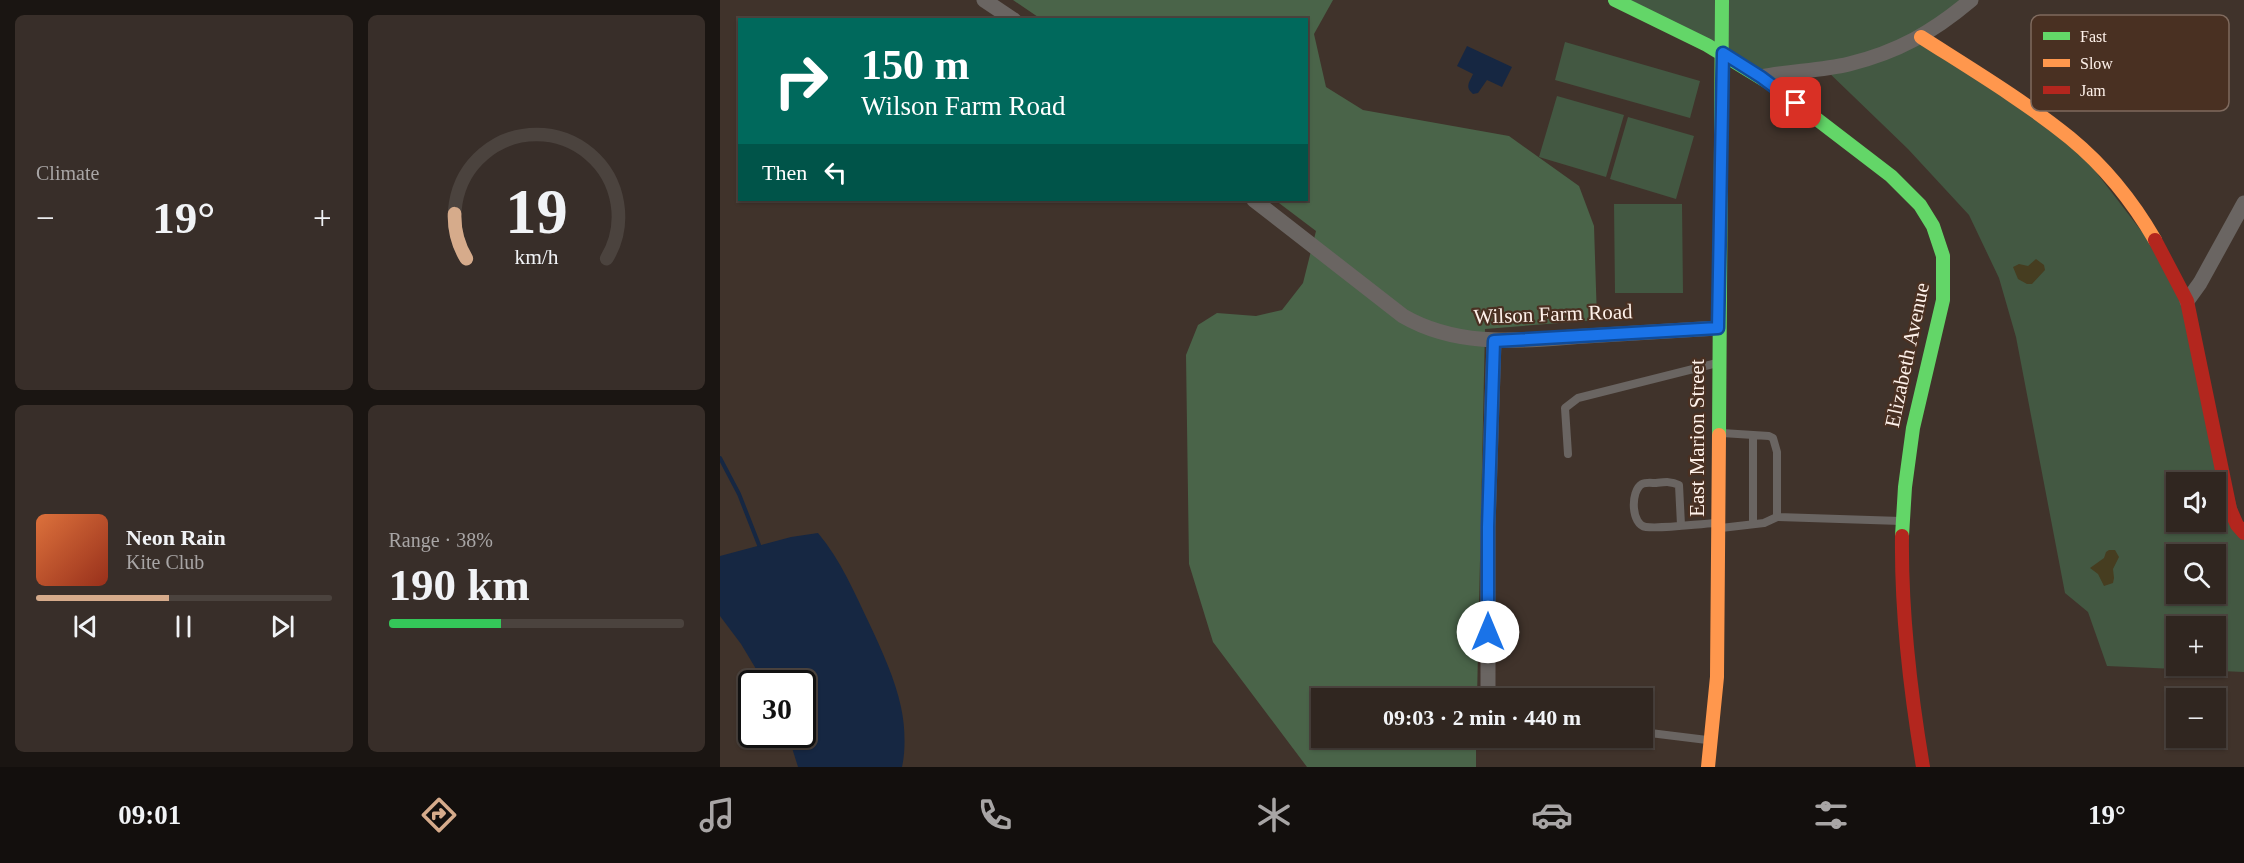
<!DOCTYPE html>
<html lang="en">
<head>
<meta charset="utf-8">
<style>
	:root { --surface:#302620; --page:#382e29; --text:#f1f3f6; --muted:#a8a5a5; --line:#4b433e; --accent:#d6ab8b }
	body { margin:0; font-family:"Times New Roman",serif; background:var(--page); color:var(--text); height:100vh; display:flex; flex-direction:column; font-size:22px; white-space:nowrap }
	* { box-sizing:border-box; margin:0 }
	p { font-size:20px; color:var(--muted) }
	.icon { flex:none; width:33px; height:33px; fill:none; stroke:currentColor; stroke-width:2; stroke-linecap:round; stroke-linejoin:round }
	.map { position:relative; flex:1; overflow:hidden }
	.details { display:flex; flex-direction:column; gap:15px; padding:15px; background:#1a1512; width:720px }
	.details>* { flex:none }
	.guide { position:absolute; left:18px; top:18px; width:570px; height:183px; border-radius:0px; box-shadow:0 2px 4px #0004,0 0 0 2px var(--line); background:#00695c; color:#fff; overflow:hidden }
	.fabs { position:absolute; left:1446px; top:472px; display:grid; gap:12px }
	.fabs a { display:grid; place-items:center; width:60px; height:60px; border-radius:0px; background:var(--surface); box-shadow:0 2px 4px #0004,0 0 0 2px var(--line); font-size:30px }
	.speed { position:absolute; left:18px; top:670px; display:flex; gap:12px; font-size:30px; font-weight:700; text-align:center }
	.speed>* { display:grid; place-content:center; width:78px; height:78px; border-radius:50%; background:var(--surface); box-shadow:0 2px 4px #0004,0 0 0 2px var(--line); line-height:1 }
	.speed .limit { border:3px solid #111; border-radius:9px; background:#fff; color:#111 }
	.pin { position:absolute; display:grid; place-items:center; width:51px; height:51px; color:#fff; margin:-26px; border-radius:12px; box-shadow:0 3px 9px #0006 }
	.me { position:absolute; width:66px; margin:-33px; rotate:0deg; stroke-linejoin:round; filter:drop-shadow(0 0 4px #0008) }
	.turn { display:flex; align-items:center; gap:21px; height:126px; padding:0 24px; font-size:27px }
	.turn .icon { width:78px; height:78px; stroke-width:2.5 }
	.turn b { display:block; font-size:42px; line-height:51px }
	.then { display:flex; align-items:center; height:57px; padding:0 24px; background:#0003; gap:12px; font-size:22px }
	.big { font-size:45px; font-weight:800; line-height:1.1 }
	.details .tile { flex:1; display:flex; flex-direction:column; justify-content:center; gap:9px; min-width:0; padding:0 21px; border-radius:9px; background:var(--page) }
	.details .dial { align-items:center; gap:0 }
	.dial svg { height:156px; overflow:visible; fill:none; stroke:var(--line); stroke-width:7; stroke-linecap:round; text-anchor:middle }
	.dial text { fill:var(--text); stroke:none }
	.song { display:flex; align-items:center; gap:18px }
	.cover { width:72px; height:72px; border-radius:9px; background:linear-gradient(135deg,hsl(20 70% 55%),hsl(10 70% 35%)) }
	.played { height:6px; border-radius:3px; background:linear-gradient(90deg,var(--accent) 45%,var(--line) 45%) }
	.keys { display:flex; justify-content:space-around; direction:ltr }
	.heat { display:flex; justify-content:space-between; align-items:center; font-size:33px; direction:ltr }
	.charge { height:9px; border-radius:4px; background:linear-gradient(90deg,#34c759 38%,var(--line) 0) }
	.details .tiles { flex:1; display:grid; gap:15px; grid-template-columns:repeat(2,1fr) }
	.trip { position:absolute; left:591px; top:688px; width:342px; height:60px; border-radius:0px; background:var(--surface); box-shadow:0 2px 4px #0004,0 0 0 2px var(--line); font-weight:800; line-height:60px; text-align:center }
	.tab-bar { display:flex; height:96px; justify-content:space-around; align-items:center; background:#130f0d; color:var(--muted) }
	.tab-bar .icon { width:42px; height:42px }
	.tab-bar .active { color:var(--accent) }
	.tab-bar b { font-size:27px; color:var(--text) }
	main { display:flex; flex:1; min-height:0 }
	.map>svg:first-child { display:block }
</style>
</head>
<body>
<main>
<section class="details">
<div class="tiles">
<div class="tile"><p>Climate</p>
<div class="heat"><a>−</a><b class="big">19°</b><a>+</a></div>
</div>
<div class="tile dial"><svg viewBox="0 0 100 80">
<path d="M14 69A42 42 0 1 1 86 69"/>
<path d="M14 69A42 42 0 0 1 8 46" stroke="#d6ab8b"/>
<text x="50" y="56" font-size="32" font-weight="700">19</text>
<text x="50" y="72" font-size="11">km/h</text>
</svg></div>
<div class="tile">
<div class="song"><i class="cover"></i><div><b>Neon Rain</b><p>Kite Club</p></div></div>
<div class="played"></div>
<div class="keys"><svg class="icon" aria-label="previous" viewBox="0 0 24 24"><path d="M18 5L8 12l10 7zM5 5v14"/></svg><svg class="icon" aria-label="pause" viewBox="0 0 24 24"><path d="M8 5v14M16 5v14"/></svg><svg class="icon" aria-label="next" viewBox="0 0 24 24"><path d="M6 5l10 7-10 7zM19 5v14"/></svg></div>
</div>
<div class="tile"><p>Range · 38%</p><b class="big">190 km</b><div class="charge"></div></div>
</div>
</section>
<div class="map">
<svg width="1524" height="767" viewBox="0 0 1524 767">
	<rect width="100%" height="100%" fill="#40332b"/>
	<path fill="#435842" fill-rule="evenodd" d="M895 0H1251L1202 36 1350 138 1452 271 1524 533V672L1387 666 1368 612 1345 593 1296 337 1279 278 1249 215 1188 149 1103 67 1041 77ZM1456 483H1496V522H1456ZM1456 555H1496V594H1456ZM1456 627H1496V666H1456Z
		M845 42 980 81 970 118 835 80Z
		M837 96 904 115 886 177 819 157Z
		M908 117 974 136 956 199 890 179Z
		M894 204H962L963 293H895Z"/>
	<path fill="#4a6449" d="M293 0H613L594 34 606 87 643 110 789 136 859 186 874 226 877 320 765 329 757 699H602V738H756V767H587L493 642 469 564 466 355 478 325 497 313 536 316 562 310 583 283 596 231 555 200H586V20L321 19Z"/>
	<path fill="#463d20" d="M1316 259 1324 265 1325 270 1312 284H1307L1298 279 1293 267 1299 264 1308 266Z
		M1389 550H1395L1399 557 1393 569 1394 578 1393 583 1384 586 1378 574 1370 568 1384 558 1386 552Z"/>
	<path fill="#162742" d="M747 46 792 67 782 87 767 80 758 93 753 94C744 87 750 81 753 74L737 66Z
		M98 533C121 560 135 594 150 625 162 651 175 679 181 707 185 725 186 749 182 767H78L68 735H82V684H45L21 644 0 616V556L71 537Z"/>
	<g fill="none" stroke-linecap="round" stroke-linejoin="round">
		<path stroke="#162742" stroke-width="4" d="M0 458 19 494 39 545"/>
		<path stroke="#6a6562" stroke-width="8" d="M1033 435V524
			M848 454 845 408 858 398 997 363
			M1057 517 1181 521
			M961 525 959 485C951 481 945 482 936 483 932 483 926 482 922 484 910 491 911 525 926 527 943 529 977 524 996 523
			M1001 528 1044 523 1057 517V452L1053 438 1049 436 1002 433
			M922 732 987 740"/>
		<path stroke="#6a6562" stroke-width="15" d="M264 0 294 20
			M1041 77C1070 71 1100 71 1129 64 1178 52 1213 32 1251 0
			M534 200 683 316C740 349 803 340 866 336 910 333 954 331 998 328
			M1467 301 1480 283 1524 203
			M768 696V527L774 341"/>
		<path stroke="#63d668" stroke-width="14" d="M895 0 987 45 1051 84 1171 176 1200 205 1213 226 1223 256V300L1193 428 1185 487 1182 536
			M999 435 1002 0"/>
		<path stroke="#ff974d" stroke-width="14" d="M1201 37C1251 69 1303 100 1350 138 1384 166 1413 202 1435 240
			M988 767 997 677 999 435"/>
		<path stroke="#b3261e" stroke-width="14" d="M1435 240 1467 301 1510 509 1517 525 1524 533
			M1182 536C1181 614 1190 690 1203 767"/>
	</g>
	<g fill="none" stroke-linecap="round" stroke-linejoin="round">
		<g stroke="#114b97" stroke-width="15">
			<path id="route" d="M768 632V527L774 341 998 328 1003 53 1041 77 1076 103"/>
		</g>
		<use href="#route" stroke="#1a73e8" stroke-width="10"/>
	</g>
	<g text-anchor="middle" stroke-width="4.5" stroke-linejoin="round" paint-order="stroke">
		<g font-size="21" fill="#fef1ea" stroke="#493022">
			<text transform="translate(833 314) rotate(-2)" y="7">Wilson Farm Road</text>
			<text transform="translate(1187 355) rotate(-78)" y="7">Elizabeth Avenue</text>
			<text transform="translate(977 438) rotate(-90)" y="7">East Marion Street</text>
		</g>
	</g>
	<rect x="1311" y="15" width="198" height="96" rx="9" fill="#493022" stroke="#7f6a5e" stroke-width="1.5"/>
	<rect x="1323" y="32" width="27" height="8" fill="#63d668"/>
	<rect x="1323" y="59" width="27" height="8" fill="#ff974d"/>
	<rect x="1323" y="86" width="27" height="8" fill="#b3261e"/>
	<g font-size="16" fill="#fef1ea">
		<text x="1360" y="42">Fast</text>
		<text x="1360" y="69">Slow</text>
		<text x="1360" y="96">Jam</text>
	</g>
</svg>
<div class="fabs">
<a><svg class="icon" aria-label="sound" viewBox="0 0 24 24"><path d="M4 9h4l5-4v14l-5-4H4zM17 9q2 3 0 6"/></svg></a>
<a><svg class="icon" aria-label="search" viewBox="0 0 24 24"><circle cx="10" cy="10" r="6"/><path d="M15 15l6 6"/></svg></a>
<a>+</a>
<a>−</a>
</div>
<div class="speed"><div class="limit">30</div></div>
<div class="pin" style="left:1076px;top:103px;background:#d93025"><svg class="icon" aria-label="arrive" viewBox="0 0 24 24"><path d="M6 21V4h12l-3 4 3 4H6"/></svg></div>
<svg class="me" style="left:768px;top:632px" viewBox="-20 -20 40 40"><circle r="19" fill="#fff"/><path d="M0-13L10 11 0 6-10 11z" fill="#1a73e8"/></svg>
<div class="trip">09:03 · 2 min · 440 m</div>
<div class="guide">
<div class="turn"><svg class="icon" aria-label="right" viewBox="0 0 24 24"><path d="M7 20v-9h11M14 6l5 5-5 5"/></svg><div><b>150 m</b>Wilson Farm Road</div></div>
<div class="then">Then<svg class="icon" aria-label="left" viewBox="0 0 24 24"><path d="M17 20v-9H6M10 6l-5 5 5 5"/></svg></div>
</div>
</div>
</main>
<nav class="tab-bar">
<b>09:01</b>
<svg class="icon active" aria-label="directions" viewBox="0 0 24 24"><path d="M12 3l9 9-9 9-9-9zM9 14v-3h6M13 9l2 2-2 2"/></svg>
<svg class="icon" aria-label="music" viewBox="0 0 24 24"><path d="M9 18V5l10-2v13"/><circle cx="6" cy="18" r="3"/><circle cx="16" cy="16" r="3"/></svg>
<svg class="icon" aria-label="phone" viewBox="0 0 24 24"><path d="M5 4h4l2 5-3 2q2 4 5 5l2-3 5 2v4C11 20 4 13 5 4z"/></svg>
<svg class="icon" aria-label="climate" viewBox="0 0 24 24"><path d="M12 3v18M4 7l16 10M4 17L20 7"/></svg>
<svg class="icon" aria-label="car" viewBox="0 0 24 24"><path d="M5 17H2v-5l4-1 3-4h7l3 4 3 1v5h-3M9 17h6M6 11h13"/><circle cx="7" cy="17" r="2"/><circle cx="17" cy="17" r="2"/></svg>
<svg class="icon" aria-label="filters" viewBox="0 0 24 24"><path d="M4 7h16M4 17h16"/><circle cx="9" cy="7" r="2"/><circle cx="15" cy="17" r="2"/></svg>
<b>19°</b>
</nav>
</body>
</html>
